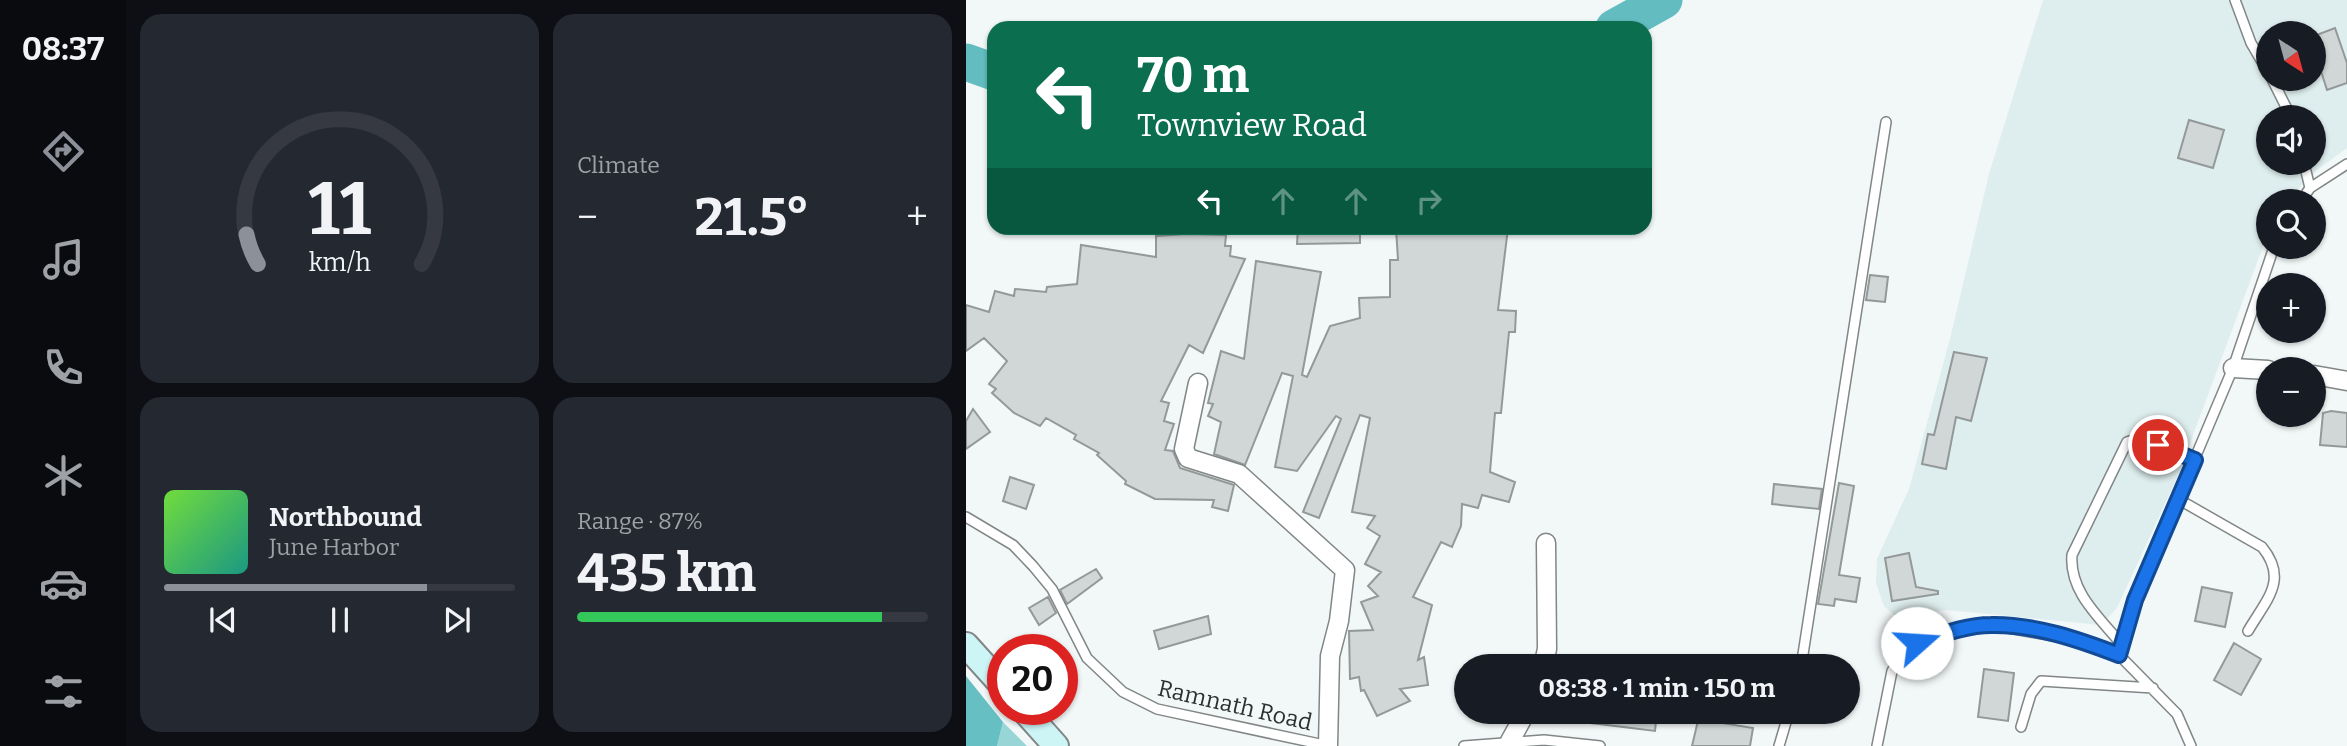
<!DOCTYPE html>
<html lang="en">
<head>
<meta charset="utf-8">
<style>
	:root { --surface:#171b24; --page:#242831; --text:#f1f3f6; --muted:#9ea1a6; --line:#363941; --accent:#8c9099 }
	body { margin:0; font-family:Bitter,serif; background:var(--page); color:var(--text); height:100vh; display:flex; flex-direction:column; font-size:26px; white-space:nowrap }
	* { box-sizing:border-box; margin:0 }
	p { font-size:23px; color:var(--muted) }
	.icon { flex:none; width:38px; height:38px; fill:none; stroke:currentColor; stroke-width:2; stroke-linecap:round; stroke-linejoin:round }
	.map { position:relative; flex:1; overflow:hidden }
	.drawer { display:flex; flex-direction:column; gap:14px; padding:14px; background:#0d0f14; width:840px }
	.drawer>* { flex:none }
	.banner { position:absolute; left:21px; top:21px; width:665px; height:214px; border-radius:21px; box-shadow:0 2px 5px #0004; background:#0b6e4f; color:#fff; overflow:hidden }
	.needle { width:46px; rotate:144deg }
	.controls { position:absolute; left:1290px; top:21px; display:grid; gap:14px }
	.controls a { display:grid; place-items:center; width:70px; height:70px; border-radius:50%; background:var(--surface); box-shadow:0 2px 5px #0004; font-size:35px }
	.speed { position:absolute; left:21px; top:634px; display:flex; gap:14px; font-size:35px; font-weight:700; text-align:center }
	.speed>* { display:grid; place-content:center; width:91px; height:91px; border-radius:50%; background:var(--surface); box-shadow:0 2px 5px #0004; line-height:1 }
	.speed .limit { border:10px solid #d22; background:#fff; color:#111 }
	.pin { position:absolute; display:grid; place-items:center; width:60px; height:60px; color:#fff; margin:-30px; border:4px solid #fff; border-radius:50%; box-shadow:0 2px 7px #0007 }
	.me { position:absolute; width:77px; margin:-38px; rotate:71deg; stroke-linejoin:round; filter:drop-shadow(0 0 5px #0008) }
	.turn { display:flex; align-items:center; gap:24px; height:147px; padding:0 35px; font-size:32px }
	.turn .icon { width:91px; height:91px; stroke-width:2.5 }
	.turn b { display:block; font-size:49px; line-height:60px }
	.lanes { display:flex; align-items:center; height:66px; padding:0 35px; background:#0003; justify-content:center; gap:35px; direction:ltr }
	.lanes .off { opacity:.35 }
	.big { font-size:52px; font-weight:700; line-height:1.1 }
	.drawer .card { flex:1; display:flex; flex-direction:column; justify-content:center; gap:10px; min-width:0; padding:0 24px; border-radius:21px; background:var(--page) }
	.drawer .dial { align-items:center; gap:0 }
	.dial svg { height:182px; overflow:visible; fill:none; stroke:var(--line); stroke-width:7; stroke-linecap:round; text-anchor:middle }
	.dial text { fill:var(--text); stroke:none }
	.song { display:flex; align-items:center; gap:21px }
	.cover { width:84px; height:84px; border-radius:10px; background:linear-gradient(135deg,hsl(100 70% 55%),hsl(170 70% 35%)) }
	.played { height:7px; border-radius:4px; background:linear-gradient(90deg,var(--accent) 75%,var(--line) 75%) }
	.keys { display:flex; justify-content:space-around; direction:ltr }
	.heat { display:flex; justify-content:space-between; align-items:center; font-size:38px; direction:ltr }
	.charge { height:10px; border-radius:5px; background:linear-gradient(90deg,#34c759 87%,var(--line) 0) }
	.drawer .tiles { flex:1; display:grid; gap:14px; grid-template-columns:repeat(2,1fr) }
	.trip { position:absolute; left:488px; top:654px; width:406px; height:70px; border-radius:35px; background:var(--surface); box-shadow:0 2px 5px #0004; font-weight:700; line-height:70px; text-align:center }
	main { display:flex; flex:1; min-height:0 }
	.menu { display:flex; flex-direction:column; width:126px; justify-content:space-around; align-items:center; background:#090b0e; color:var(--muted) }
	.menu .icon { width:49px; height:49px }
	.menu .on { color:var(--accent) }
	.menu b { font-size:32px; color:var(--text) }
	.map>svg:first-child { display:block }
</style>
</head>
<body>
<main>
<nav class="menu">
<b>08:37</b>
<svg class="icon on" aria-label="directions" viewBox="0 0 24 24"><path d="M12 3l9 9-9 9-9-9zM9 14v-3h6M13 9l2 2-2 2"/></svg>
<svg class="icon" aria-label="music" viewBox="0 0 24 24"><path d="M9 18V5l10-2v13"/><circle cx="6" cy="18" r="3"/><circle cx="16" cy="16" r="3"/></svg>
<svg class="icon" aria-label="phone" viewBox="0 0 24 24"><path d="M5 4h4l2 5-3 2q2 4 5 5l2-3 5 2v4C11 20 4 13 5 4z"/></svg>
<svg class="icon" aria-label="climate" viewBox="0 0 24 24"><path d="M12 3v18M4 7l16 10M4 17L20 7"/></svg>
<svg class="icon" aria-label="car" viewBox="0 0 24 24"><path d="M5 17H2v-5l4-1 3-4h7l3 4 3 1v5h-3M9 17h6M6 11h13"/><circle cx="7" cy="17" r="2"/><circle cx="17" cy="17" r="2"/></svg>
<svg class="icon" aria-label="filters" viewBox="0 0 24 24"><path d="M4 7h16M4 17h16"/><circle cx="9" cy="7" r="2"/><circle cx="15" cy="17" r="2"/></svg>
</nav>
<section class="drawer">
<div class="tiles">
<div class="card dial"><svg viewBox="0 0 100 80">
<path d="M14 69A42 42 0 1 1 86 69"/>
<path d="M14 69A42 42 0 0 1 9 56" stroke="#8c9099"/>
<text x="50" y="56" font-size="32" font-weight="700">11</text>
<text x="50" y="72" font-size="11">km/h</text>
</svg></div>
<div class="card"><p>Climate</p>
<div class="heat"><a>−</a><b class="big">21.5°</b><a>+</a></div>
</div>
<div class="card">
<div class="song"><i class="cover"></i><div><b>Northbound</b><p>June Harbor</p></div></div>
<div class="played"></div>
<div class="keys"><svg class="icon" aria-label="previous" viewBox="0 0 24 24"><path d="M18 5L8 12l10 7zM5 5v14"/></svg><svg class="icon" aria-label="pause" viewBox="0 0 24 24"><path d="M8 5v14M16 5v14"/></svg><svg class="icon" aria-label="next" viewBox="0 0 24 24"><path d="M6 5l10 7-10 7zM19 5v14"/></svg></div>
</div>
<div class="card"><p>Range · 87%</p><b class="big">435 km</b><div class="charge"></div></div>
</div>
</section>
<div class="map">
<svg width="1381" height="746" viewBox="0 0 1381 746">
	<rect width="100%" height="100%" fill="#f2f7f7"/>
	<path fill="#deeded" fill-rule="evenodd" d="M1077 0H1381V148L1351 170 1320 201H1302V233L1213 473 1151 608 1135 625 982 610 929 616 918 606 910 583 911 559 943 489 985 335 1023 174ZM1302 33H1348V79H1302ZM1302 117H1348V163H1302Z"/>
	<path fill="#98d5d7" d="M37 722 61 746H31Z"/>
	<path fill="#66bfc3" d="M0 676 37 722 31 746H0Z"/>
	<g fill="none" stroke-linecap="round" stroke-linejoin="round">
		<path stroke="#63bdc0" stroke-width="37" d="M648 28 698 0
			M0 62 28 72"/>
	</g>
	<path fill="#d1d6d6" stroke="#939898" stroke-width="2" d="M1369 28 1381 63V83L1361 90 1348 49V36Z
		M1223 120 1258 130 1247 168 1212 158Z
		M332 228H394V243L331 244Z
		M430 228H542L532 310 550 311 549 332H543L535 413H529L524 472 549 482 543 502 516 495 512 508 496 504 495 526 486 547 475 542 447 597 466 605 452 660 458 657 462 685 434 689 444 701 411 716 398 690 395 691 393 677 384 679 383 631 407 630 395 602 412 596 402 586 415 572 399 564 414 536 401 528 409 516 386 512 404 418 394 415 353 518 337 512 375 419 370 416 331 471 309 467 327 376 316 373 279 465 248 454 255 422 242 416 247 404 242 403 255 351 278 359 290 261 355 272 336 375 341 377 364 326 394 318 393 298 424 297V260H432Z
		M221 234 260 235 259 246H265L264 256 279 259 237 353 223 345 195 401 203 403 198 421 208 424 199 450 207 451 214 468 268 485 262 511 246 507 248 500 189 499 159 484 160 481 131 455 133 453 108 439 110 435 80 418 74 426 48 413 26 393 30 389 23 384 41 361 18 338 0 351V305L23 312 29 291 48 296 49 289 80 292 81 287 111 284 115 245 190 257V236Z
		M904 275 922 277 919 302 900 300Z
		M988 352 1021 358 1005 421 990 417 980 469 956 464 962 434 968 435Z
		M7 409 24 432 0 449V421Z
		M1365 411 1381 413V447L1354 445 1357 413Z
		M44 477 68 485 60 509 37 501Z
		M873 483 888 486 873 575 894 578 890 602 869 599 868 606 852 604Z
		M808 484 856 489 853 509 806 504Z
		M943 553 950 587 972 591V594L926 601 919 558Z
		M130 569 136 578 101 604 94 590Z
		M1236 587 1266 593 1259 627 1229 621Z
		M82 597 90 613 73 625 63 608Z
		M242 616 245 634 193 649 188 631Z
		M1268 643 1295 659 1275 695 1248 680Z
		M1018 669 1048 673 1042 721 1012 717Z
		M625 712H691L689 731 625 723Z
		M734 712H757L756 723 787 728 784 746H726Z"/>
	<g fill="none" stroke-linecap="round" stroke-linejoin="round">
		<g stroke="#818686" stroke-width="12">
			<path id="lane" d="M1269 0 1285 43 1302 72
				M1306 79 1325 117
				M1338 163 1344 188
				M1335 201 1344 188 1381 164
				M1212 499 1296 547C1323 580 1300 600 1282 631
				M0 517 47 545 67 566 86 589 121 658 157 692 191 709 363 746
				M1156 645C1134 618 1103 592 1106 555L1161 442 1173 438 1229 460
				M1153 655 1169 600 1267 368 1308 247
				M835 667 920 122
				M1055 727 1065 694 1075 681 1187 688
				M498 746 578 740 634 746
				M813 746 823 712
				M911 746 926 671 940 652 951 643 987 630 1026 625 1115 641 1153 655 1211 714 1225 746"/>
		</g>
		<g stroke="#818686" stroke-width="21">
			<path id="street" d="M1267 368 1302 370
				M1348 375 1381 381
				M232 383 218 449 222 458 273 474 379 570 373 621 364 656 362 746
				M577 667 581 649 580 543
				M544 741 560 712"/>
		</g>
		<g stroke="#818686" stroke-width="28">
			<path id="secondary" d="M0 645 37 686
				M57 709 90 746"/>
		</g>
		<use href="#lane" stroke="#fff" stroke-width="9"/>
		<use href="#street" stroke="#fff" stroke-width="18"/>
		<use href="#secondary" stroke="#cdf5f6" stroke-width="24"/>
	</g>
	<g fill="none" stroke-linecap="round" stroke-linejoin="round">
		<g stroke="#114b97" stroke-width="18">
			<path id="route" d="M951 643C975 635 1000 625 1025 625 1068 624 1114 640 1153 655L1169 600 1229 460 1192 445"/>
		</g>
		<use href="#route" stroke="#1a73e8" stroke-width="12"/>
	</g>
	<g text-anchor="middle" stroke-width="5" stroke-linejoin="round" paint-order="stroke">
		<g font-size="23" fill="#2e3030" stroke="#f2f7f7">
			<text transform="translate(269 705) rotate(13)" y="8">Ramnath Road</text>
		</g>
	</g>
</svg>
<div class="controls">
<a><svg class="needle" viewBox="-14 -14 28 28"><path d="M0-13l5 13h-10z" fill="#e53935"/><path d="M0 13l5-13h-10z" fill="#9ea1a6"/></svg></a>
<a><svg class="icon" aria-label="sound" viewBox="0 0 24 24"><path d="M4 9h4l5-4v14l-5-4H4zM17 9q2 3 0 6"/></svg></a>
<a><svg class="icon" aria-label="search" viewBox="0 0 24 24"><circle cx="10" cy="10" r="6"/><path d="M15 15l6 6"/></svg></a>
<a>+</a>
<a>−</a>
</div>
<div class="speed"><div class="limit">20</div></div>
<div class="pin" style="left:1192px;top:445px;background:#d93025"><svg class="icon" aria-label="arrive" viewBox="0 0 24 24"><path d="M6 21V4h12l-3 4 3 4H6"/></svg></div>
<svg class="me" style="left:951px;top:643px" viewBox="-20 -20 40 40"><circle r="19" fill="#fff"/><path d="M0-13L10 11 0 6-10 11z" fill="#1a73e8"/></svg>
<div class="trip">08:38 · 1 min · 150 m</div>
<div class="banner">
<div class="turn"><svg class="icon" aria-label="left" viewBox="0 0 24 24"><path d="M17 20v-9H6M10 6l-5 5 5 5"/></svg><div><b>70 m</b>Townview Road</div></div>
<div class="lanes"><svg class="icon" aria-label="left" viewBox="0 0 24 24"><path d="M17 20v-9H6M10 6l-5 5 5 5"/></svg><svg class="icon off" aria-label="ahead" viewBox="0 0 24 24"><path d="M12 20V5M6 11l6-6 6 6"/></svg><svg class="icon off" aria-label="ahead" viewBox="0 0 24 24"><path d="M12 20V5M6 11l6-6 6 6"/></svg><svg class="icon off" aria-label="right" viewBox="0 0 24 24"><path d="M7 20v-9h11M14 6l5 5-5 5"/></svg></div>
</div>
</div>
</main>
</body>
</html>
